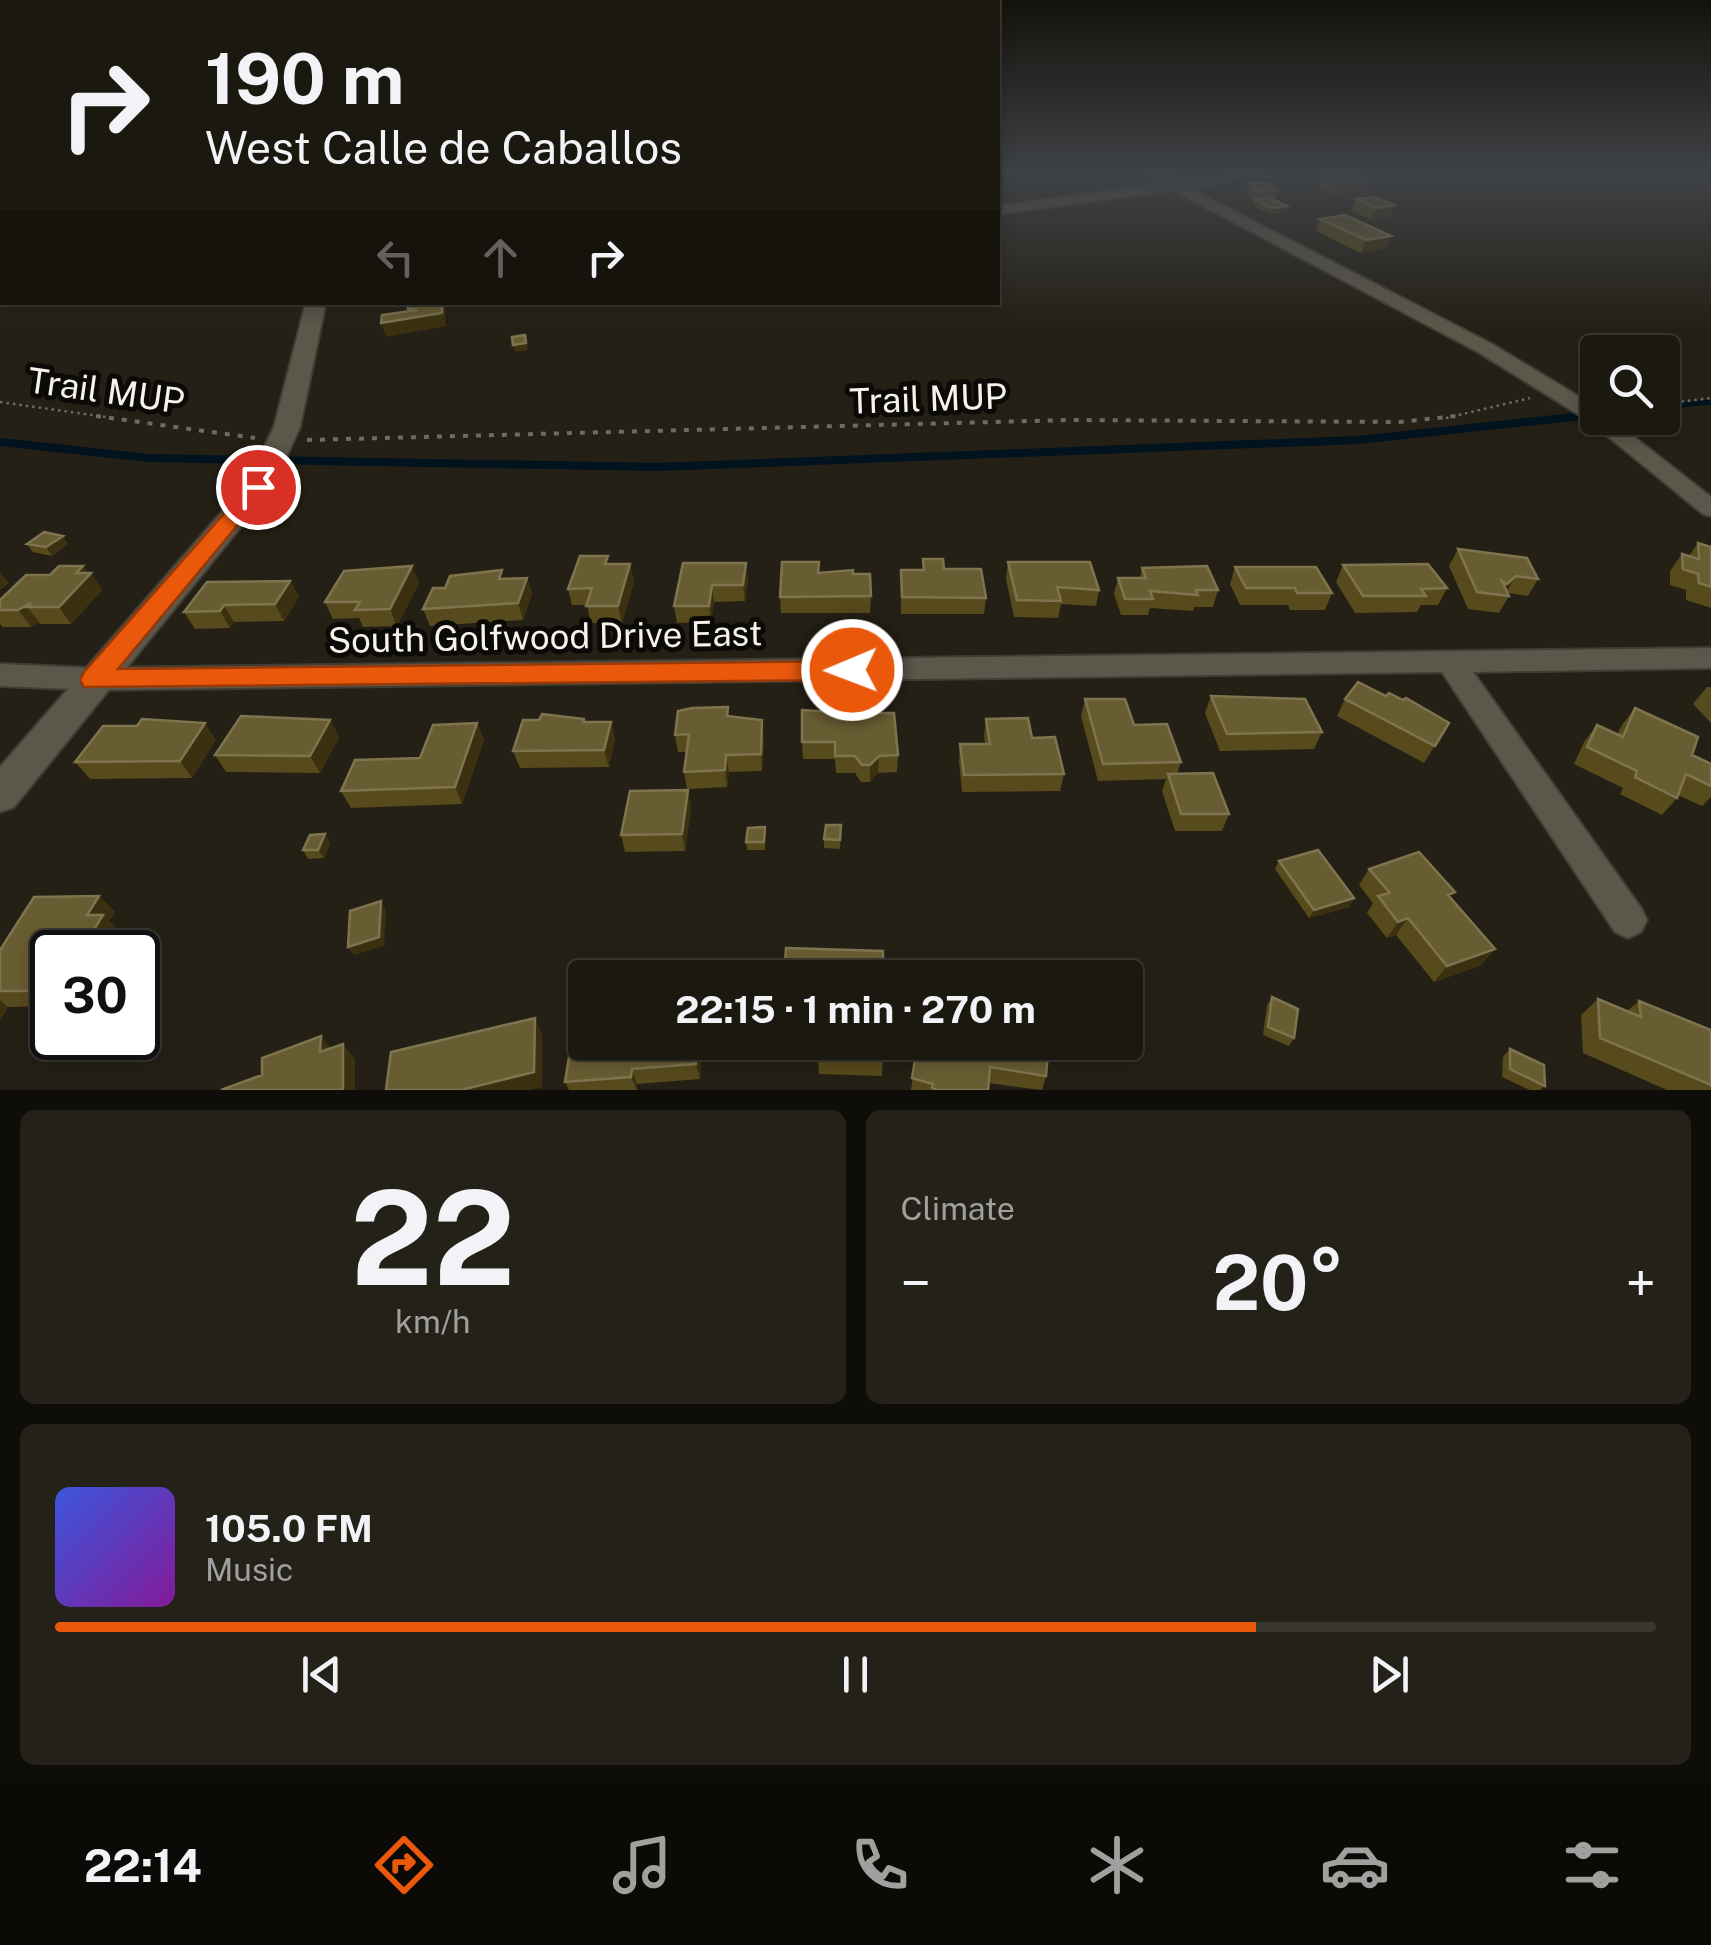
<!DOCTYPE html>
<html lang="en">
<head>
<meta charset="utf-8">
<style>
	:root { --surface:#1b1810; --page:#242119; --text:#f1f3f6; --muted:#a0a09f; --line:#393730; --accent:#ea580c }
	body { margin:0; font-family:"Public Sans",sans-serif; background:var(--page); color:var(--text); height:100vh; display:flex; flex-direction:column; font-size:38px; white-space:nowrap }
	* { box-sizing:border-box; margin:0 }
	p { font-size:32px; color:var(--muted) }
	.icon { flex:none; width:55px; height:55px; fill:none; stroke:currentColor; stroke-width:2; stroke-linecap:round; stroke-linejoin:round }
	.map { position:relative; height:1090px; overflow:hidden }
	.side { display:flex; flex-direction:column; gap:20px; padding:20px; background:#0f0d09; flex:1 }
	.side>* { flex:none }
	.guide { position:absolute; left:0px; top:0px; width:1000px; height:305px; box-shadow:0 5px 15px #0003,0 0 0 2px var(--line); background:#1b1810; color:var(--text); overflow:hidden }
	.buttons { position:absolute; left:1580px; top:335px; display:grid; gap:20px }
	.buttons a { display:grid; place-items:center; width:100px; height:100px; border-radius:10px; background:var(--surface); box-shadow:0 5px 15px #0003,0 0 0 2px var(--line); font-size:50px }
	.speed { position:absolute; left:30px; top:930px; display:flex; gap:20px; font-size:50px; font-weight:700; text-align:center }
	.speed>* { display:grid; place-content:center; width:130px; height:130px; border-radius:50%; background:var(--surface); box-shadow:0 5px 15px #0003,0 0 0 2px var(--line); line-height:1 }
	.speed .limit { border:5px solid #111; border-radius:15px; background:#fff; color:#111 }
	.pin { position:absolute; display:grid; place-items:center; width:85px; height:85px; color:#fff; margin:-42px; border:5px solid #fff; border-radius:50%; box-shadow:0 2px 10px #0007 }
	.me { position:absolute; width:110px; margin:-55px; rotate:269deg; stroke-linejoin:round; filter:drop-shadow(0 0 8px #0008) }
	.turn { display:flex; align-items:center; gap:35px; height:210px; padding:0 40px; font-size:45px }
	.turn .icon { width:130px; height:130px; stroke-width:2.5 }
	.turn b { display:block; font-size:70px; line-height:85px }
	.lanes { display:flex; align-items:center; height:95px; padding:0 40px; background:#0003; justify-content:center; gap:50px; direction:ltr }
	.lanes .off { opacity:.35 }
	.big { font-size:75px; font-weight:700; line-height:1.1 }
	.side .card { flex:1; display:flex; flex-direction:column; justify-content:center; gap:15px; min-width:0; padding:0 35px; border-radius:15px; background:var(--page) }
	.side .dial { align-items:center; gap:0 }
	.dial b { font-size:130px; line-height:1 }
	.song { display:flex; align-items:center; gap:30px }
	.cover { width:120px; height:120px; border-radius:15px; background:linear-gradient(135deg,hsl(230 70% 55%),hsl(290 70% 35%)) }
	.played { height:10px; border-radius:5px; background:linear-gradient(90deg,var(--accent) 75%,var(--line) 75%) }
	.keys { display:flex; justify-content:space-around; direction:ltr }
	.heat { display:flex; justify-content:space-between; align-items:center; font-size:55px; direction:ltr }
	.side .tiles { flex:1; display:grid; gap:20px; grid-template-columns:1fr 1fr }
	.card:last-child { grid-column:span 2 }
	.trip { position:absolute; left:568px; top:960px; width:575px; height:100px; border-radius:10px; background:var(--surface); box-shadow:0 5px 15px #0003,0 0 0 2px var(--line); font-weight:700; line-height:100px; text-align:center }
	.dock { display:flex; height:160px; justify-content:space-around; align-items:center; background:#0b0a06; color:var(--muted) }
	.dock .icon { width:70px; height:70px }
	.dock .selected { color:var(--accent) }
	.dock b { font-size:45px; color:var(--text) }
	.map>svg:first-child { display:block }
</style>
</head>
<body>
<div class="map">
<svg width="1711" height="1090" viewBox="0 0 1711 1090">
	<rect width="100%" height="100%" fill="#242015"/>
	<g fill="none" stroke-linecap="round" stroke-linejoin="round">
		<path stroke="#00131f" stroke-width="5" d="M1662 407 1711 402
			M1560 418 1588 415"/>
		<path stroke="#00131f" stroke-width="8" d="M0 442 148 458 657 467 1358 440 1583 416"/>
		<g stroke="#403d35" stroke-width="4">
			<path id="street" d="M1149 175H1166L1177 181 1258 175 1189 188 1492 344 1598 408V418H1610L1711 497V516L1703 514 1589 421 1478 352 1173 190 998 214V206L1161 184Z
				M0 239 2 240V248L0 249Z
				M1711 648V668L1473 672 1641 908 1647 920 1641 932 1628 938 1615 932 1442 672 94 690 0 686V664L94 668Z"/>
		</g>
		<g stroke="#403d35" stroke-width="4">
			<path id="secondary" d="M306 302H326L300 427 273 487 14 807 0 812V767L246 484 274 427Z"/>
		</g>
		<path stroke="#6e6b61" stroke-width="2.5" stroke-dasharray="2.5 4" stroke-linecap="butt" d="M0 402 113 418
			M1662 404 1711 398
			M1446 418 1530 398"/>
		<path stroke="#6e6b61" stroke-width="4" stroke-dasharray="5 8" stroke-linecap="butt" d="M96 416 255 438
			M307 440 1069 420 1400 422 1456 416"/>
		<use href="#street" fill="#5b574a" fill-rule="evenodd"/>
		<use href="#secondary" fill="#5b574a" fill-rule="evenodd"/>
	</g>
	<path fill="#574a1c" d="M1323 177 1366 180 1362 191 1335 195 1319 188Z
		M1248 182 1278 190 1275 200 1287 206 1285 212 1271 214 1254 206 1255 203H1253L1246 193Z
		M1356 199 1394 205 1390 217 1372 220 1352 211Z
		M1320 219 1391 236 1387 248 1361 253 1316 231Z
		M1698 543 1711 547V608L1686 600V590L1670 585V571L1682 554 1689 556Z
		M27 544H68L52 556 33 552Z
		M1458 549 1538 579 1528 596 1508 593 1509 596 1499 613 1468 609 1449 566Z
		M923 559 944 569 986 598 984 614H901V570H922Z
		M1008 562 1099 590 1096 606 1061 604 1058 618 1014 617 1006 579Z
		M683 563 748 579 745 601 714 602 711 622 677 623 674 606Z
		M610 564 634 581 622 623H591L587 605H572L568 589Z
		M1343 565 1447 588 1438 605H1421L1417 612 1355 613 1336 582Z
		M1235 567 1332 593 1325 610H1290L1288 605H1240L1230 584Z
		M1142 568 1218 590 1213 607H1194L1193 611 1150 608 1148 615H1121L1114 594 1118 578H1140Z
		M88 573H91L102 590 71 624H40L39 622 31 627H3L0 624V600Z
		M819 573 853 574 871 596 870 613H781L780 597Z
		M527 578 532 594 523 620 430 626 423 609 445 588Z
		M290 581 299 597 284 621 234 622 230 628 195 629 184 612Z
		M419 583 397 626 363 627 359 618 333 619 325 602Z
		M1707 687H1711V723L1693 704Z
		M1211 696 1322 732 1314 749 1220 751 1205 713Z
		M1386 696 1449 723 1424 763 1337 716 1345 699Z
		M1085 699 1134 725 1181 762 1177 774 1229 814 1222 831H1175L1162 791 1166 779 1098 781 1081 716Z
		M728 707 729 716 764 737 762 771 729 772 727 787 687 789 684 772 687 752H678L675 735Z
		M1635 708 1692 755 1711 764V797L1702 806 1678 795 1677 798 1662 815 1620 794 1623 788 1574 764 1584 742 1597 725 1617 735 1622 725Z
		M877 713 898 755 897 772 878 773 870 782H861L855 773H836L835 759H803L802 742Z
		M584 719 585 722H611L615 739 609 767 520 768 513 751Z
		M986 719 1032 738 1064 774 1060 791 962 792 959 761 960 744H985L984 736Z
		M330 720 339 737 320 773 226 772 215 755Z
		M477 723 484 740 462 804 351 808 341 791 420 758Z
		M216 740 192 778 90 779 75 762Z
		M691 807 685 851 625 852 621 835Z
		M841 825 840 849 824 848V839Z
		M765 827V850H747L746 842Z
		M330 843 324 858 308 859 303 850Z
		M1279 861 1354 898 1349 907 1309 918 1275 869Z
		M1369 869 1451 898 1495 949 1481 965 1434 982 1396 935 1387 938 1367 913 1373 903 1359 885Z
		M99 896 115 912 109 921 119 931 106 952H52V1006L8 1007 0 1020V950Z
		M1272 997 1294 1038 1289 1046 1263 1035 1267 1005Z
		M1598 999 1627 1011 1639 1001 1711 1030V1090H1667L1583 1053 1581 1015Z
		M585 1042H702L700 1079 637 1084V1090H569L565 1082Z
		M883 1042 882 1076 819 1074 818 1059Z
		M918 1042 1046 1076 1042 1090 988 1083V1090H911Z
		M1510 1049 1545 1086 1540 1090H1530L1502 1077 1503 1057Z"/>
	<path fill="#3b3110" d="M1080 176H1095V179L1079 180Z
		M1366 180 1362 191 1335 195 1339 183Z
		M1394 205 1390 217 1372 220 1376 208Z
		M1287 206 1285 212 1271 214 1272 208Z
		M1391 236 1387 248 1361 253 1366 240Z
		M2 253V270L0 271V255Z
		M442 302H443L445 310 446 326 386 337 381 323Z
		M525 335 528 350 515 352 513 345Z
		M63 536 68 544 52 556 46 547Z
		M746 563 748 579 745 601 743 585Z
		M630 564 634 581 622 623 618 606Z
		M83 566 89 575 91 573 102 590 71 624 59 607 76 573Z
		M412 566 419 583 397 626 390 609Z
		M0 572 9 583 0 590Z
		M1516 576 1506 593 1500 595 1507 584Z
		M527 578 532 594 523 620 518 603Z
		M290 581 299 597 284 621 275 604Z
		M712 585 714 602 711 622 709 606Z
		M31 603 27 607 39 622 31 627 18 610Z
		M224 605 234 622 230 628 220 611Z
		M330 720 339 737 320 773 310 756Z
		M762 720 764 737 762 771 761 754Z
		M611 722 615 739 609 767 604 750Z
		M205 723 216 740 192 778 180 761Z
		M477 723 484 740 462 804 455 787Z
		M726 755 729 772 727 787 725 770Z
		M879 756 878 773 870 782V765Z
		M688 790 691 807 685 851 682 834Z
		M325 834 330 843 324 858 318 850Z
		M99 896 115 912 109 921 119 931 106 952H86L82 949 87 915Z
		M1354 898 1349 907 1309 918 1314 910Z
		M381 901 386 910 384 946 354 955 348 947Z
		M1408 918 1396 935 1387 938 1398 922Z
		M1495 949 1481 965 1434 982 1447 966Z
		M50 967 52 970V1006L34 991Z
		M0 1000 8 1007 0 1020Z
		M535 1018 542 1034V1087L530 1090H461Z
		M321 1036 333 1051 320 1052Z
		M697 1042H702L700 1079 696 1064Z
		M343 1044 355 1059V1090H343Z
		M632 1069 637 1084V1090L631 1077Z"/>
	<path fill="#685c32" stroke="#7e744f" stroke-width="2.5" d="M1332 176H1358L1366 180 1339 183 1323 177Z
		M1248 182 1273 184 1278 190 1256 191Z
		M1374 197 1394 205 1376 208 1356 199Z
		M1270 198 1287 206 1272 208 1256 200Z
		M1345 215 1391 236 1366 240 1320 219Z
		M408 302H442V313L381 323 382 315 417 310 408 309Z
		M525 335 526 343 513 345 512 337Z
		M44 532 63 536 46 547 27 544Z
		M1698 543 1711 547V587L1699 583 1698 574 1683 569 1682 554 1699 559Z
		M1458 549 1527 558 1538 579 1516 576 1507 584 1502 581 1509 596 1477 592Z
		M580 556H608L605 564H630L618 606H586L592 588 568 589Z
		M923 559H943L944 569H981L986 598 902 597 901 570H924Z
		M782 562H819L818 573 853 570V574H870L871 596 780 597Z
		M1008 562H1090L1099 590 1057 587 1061 601 1017 600Z
		M683 563H746L743 585H712L709 606H674Z
		M1428 564 1447 588 1421 589 1426 596H1363L1343 565Z
		M59 566H83L76 573H91L59 607H27L31 603 18 610H0V600L26 575H50Z
		M412 566 390 609 355 610 360 602H325L344 571Z
		M1207 566 1218 590H1196L1198 595 1150 591 1153 599H1125L1118 578H1146L1142 568Z
		M1235 567H1316L1332 593H1297L1295 588H1246Z
		M502 570 499 579 527 578 518 603 423 609 433 588H445L450 576Z
		M290 581 275 604 224 605 220 611 184 612 207 582Z
		M1358 682 1386 696 1389 693 1403 700 1406 698 1449 723 1435 746 1345 699Z
		M1211 696 1305 699 1322 732 1227 734Z
		M1085 699H1125L1134 725 1167 724 1181 762 1103 764Z
		M728 707 727 716 762 720 761 754 726 755 725 770 684 772 689 734 675 735 678 711 692 708Z
		M853 707H877V713H894L898 755 879 756 870 765H862L855 756H835V742H802V710L852 713Z
		M1635 708 1698 737 1692 755 1711 764V786L1686 774 1677 798 1635 777 1637 771 1587 747 1597 725 1623 737Z
		M542 714 584 719 583 722H611L604 750 513 751 523 720H539Z
		M241 716 330 720 310 756 215 755Z
		M1028 718 1032 738 1055 737 1064 774 964 775 960 744H990L986 719Z
		M142 719 205 723 180 761 75 762 103 726H137Z
		M477 723 455 787 341 791 355 760 420 758 433 725Z
		M1213 773 1229 814H1181L1168 774Z
		M688 790 682 834 621 835 630 791Z
		M826 825H841L840 840 824 839Z
		M765 827 764 842H746L748 828Z
		M325 834 318 850H303L310 835Z
		M1318 850 1354 898 1314 910 1279 861Z
		M1419 852 1455 892 1448 895 1495 949 1447 966 1408 918 1398 922 1378 896 1390 893 1369 869Z
		M99 896 87 915H103L82 949H71L69 952H52V967H50L34 991H0V950L34 897Z
		M381 901 379 937 348 947 350 911Z
		M786 948 883 951V978H784Z
		M625 965 623 978H596L597 966Z
		M975 972 998 978H974Z
		M1272 997 1298 1009 1294 1038 1268 1027Z
		M1598 999 1641 1017 1639 1001 1711 1030V1085L1600 1038Z
		M585 1012V1042H697L696 1064 632 1069 631 1077 565 1082 576 1013Z
		M535 1018 534 1072 461 1090H386L391 1052Z
		M321 1036 320 1052 343 1044V1090H221L262 1075V1058Z
		M819 1042H883V1061L818 1059Z
		M918 1042H1049L1046 1076 990 1067 988 1090H938L932 1088 933 1084 912 1078Z
		M1510 1049 1544 1065 1545 1086 1510 1069Z"/>
	<linearGradient id="sky" x2="0" y2="1"><stop stop-color="#14120c"/><stop offset="0.53" stop-color="#3f4246"/><stop offset="1" stop-color="#3f4246" stop-opacity="0"/></linearGradient>
	<rect width="1711" height="328" fill="url(#sky)"/>
	<path fill="#ea580c" stroke="#983908" stroke-width="2.5" d="M258 481 269 487 266 491 118 669 852 661 862 664 866 670 862 677 852 680 84 687 80 680 84 672 251 483Z"/>
	<g text-anchor="middle" stroke-width="10" stroke-linejoin="round" paint-order="stroke">
		<g font-size="35" fill="#f5f3eb" stroke="#0c0a06">
			<text transform="translate(106 391) rotate(8)" y="12">Trail MUP</text>
			<text transform="translate(928 399) rotate(-2)" y="12">Trail MUP</text>
			<text transform="translate(545 637) rotate(-1)" y="12">South Golfwood Drive East</text>
		</g>
	</g>
</svg>
<div class="buttons">
<a><svg class="icon" aria-label="search" viewBox="0 0 24 24"><circle cx="10" cy="10" r="6"/><path d="M15 15l6 6"/></svg></a>
</div>
<div class="speed"><div class="limit">30</div></div>
<div class="pin" style="left:258px;top:487px;background:#d93025"><svg class="icon" aria-label="arrive" viewBox="0 0 24 24"><path d="M6 21V4h12l-3 4 3 4H6"/></svg></div>
<svg class="me" style="left:852px;top:670px" viewBox="-20 -20 40 40"><circle r="17" fill="#ea580c" stroke="#fff" stroke-width="3"/><path d="M0-11L8 9 0 5-8 9z" fill="#fff"/></svg>
<div class="trip">22:15 · 1 min · 270 m</div>
<div class="guide">
<div class="turn"><svg class="icon" aria-label="right" viewBox="0 0 24 24"><path d="M7 20v-9h11M14 6l5 5-5 5"/></svg><div><b>190 m</b>West Calle de Caballos</div></div>
<div class="lanes"><svg class="icon off" aria-label="left" viewBox="0 0 24 24"><path d="M17 20v-9H6M10 6l-5 5 5 5"/></svg><svg class="icon off" aria-label="ahead" viewBox="0 0 24 24"><path d="M12 20V5M6 11l6-6 6 6"/></svg><svg class="icon" aria-label="right" viewBox="0 0 24 24"><path d="M7 20v-9h11M14 6l5 5-5 5"/></svg></div>
</div>
</div>
<section class="side">
<div class="tiles">
<div class="card dial"><b>22</b><p>km/h</p></div>
<div class="card"><p>Climate</p>
<div class="heat"><a>−</a><b class="big">20°</b><a>+</a></div>
</div>
<div class="card">
<div class="song"><i class="cover"></i><div><b>105.0 FM</b><p>Music</p></div></div>
<div class="played"></div>
<div class="keys"><svg class="icon" aria-label="previous" viewBox="0 0 24 24"><path d="M18 5L8 12l10 7zM5 5v14"/></svg><svg class="icon" aria-label="pause" viewBox="0 0 24 24"><path d="M8 5v14M16 5v14"/></svg><svg class="icon" aria-label="next" viewBox="0 0 24 24"><path d="M6 5l10 7-10 7zM19 5v14"/></svg></div>
</div>
</div>
</section>
<nav class="dock">
<b>22:14</b>
<svg class="icon selected" aria-label="directions" viewBox="0 0 24 24"><path d="M12 3l9 9-9 9-9-9zM9 14v-3h6M13 9l2 2-2 2"/></svg>
<svg class="icon" aria-label="music" viewBox="0 0 24 24"><path d="M9 18V5l10-2v13"/><circle cx="6" cy="18" r="3"/><circle cx="16" cy="16" r="3"/></svg>
<svg class="icon" aria-label="phone" viewBox="0 0 24 24"><path d="M5 4h4l2 5-3 2q2 4 5 5l2-3 5 2v4C11 20 4 13 5 4z"/></svg>
<svg class="icon" aria-label="climate" viewBox="0 0 24 24"><path d="M12 3v18M4 7l16 10M4 17L20 7"/></svg>
<svg class="icon" aria-label="car" viewBox="0 0 24 24"><path d="M5 17H2v-5l4-1 3-4h7l3 4 3 1v5h-3M9 17h6M6 11h13"/><circle cx="7" cy="17" r="2"/><circle cx="17" cy="17" r="2"/></svg>
<svg class="icon" aria-label="filters" viewBox="0 0 24 24"><path d="M4 7h16M4 17h16"/><circle cx="9" cy="7" r="2"/><circle cx="15" cy="17" r="2"/></svg>
</nav>
</body>
</html>
